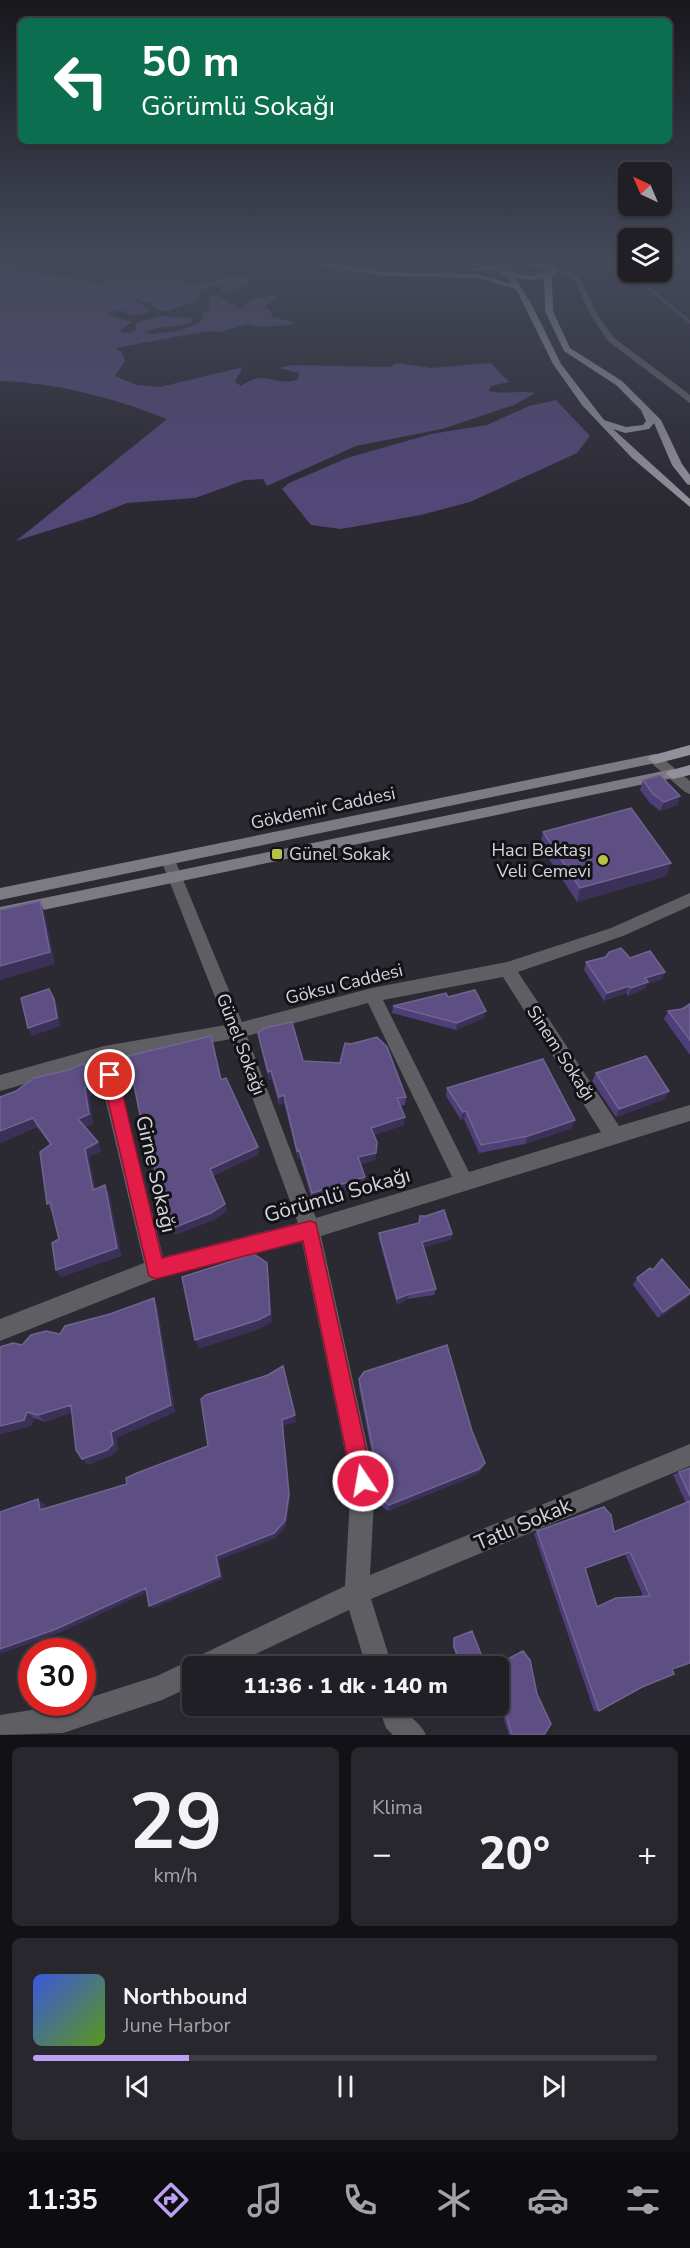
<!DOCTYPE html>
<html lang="tr">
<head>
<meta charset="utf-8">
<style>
	:root { --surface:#201f26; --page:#28272e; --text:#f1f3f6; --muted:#a2a2a7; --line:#3d3d43; --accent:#bca0f2 }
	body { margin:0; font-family:"Nunito Sans",sans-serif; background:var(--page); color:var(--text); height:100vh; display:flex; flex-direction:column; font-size:22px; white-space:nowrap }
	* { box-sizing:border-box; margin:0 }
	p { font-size:20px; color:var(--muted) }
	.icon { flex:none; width:33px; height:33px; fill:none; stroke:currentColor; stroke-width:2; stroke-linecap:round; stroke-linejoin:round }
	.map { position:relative; height:1735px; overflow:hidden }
	.details { display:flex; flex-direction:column; gap:12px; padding:12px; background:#121115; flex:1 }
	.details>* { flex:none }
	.top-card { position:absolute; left:18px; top:18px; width:654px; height:126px; border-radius:9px; box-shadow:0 2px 4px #0004,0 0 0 2px var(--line); background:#0b6e4f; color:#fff; overflow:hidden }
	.needle { width:39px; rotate:316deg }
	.controls { position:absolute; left:618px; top:162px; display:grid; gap:12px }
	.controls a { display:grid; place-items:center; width:54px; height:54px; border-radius:9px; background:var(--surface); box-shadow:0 2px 4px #0004,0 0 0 2px var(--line); font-size:30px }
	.speed { position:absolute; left:18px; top:1638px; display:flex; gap:12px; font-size:30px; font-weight:700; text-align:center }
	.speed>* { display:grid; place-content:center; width:78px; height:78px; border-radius:50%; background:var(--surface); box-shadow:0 2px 4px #0004,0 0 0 2px var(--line); line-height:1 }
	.speed .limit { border:9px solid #d22; background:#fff; color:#111 }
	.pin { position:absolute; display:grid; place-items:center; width:51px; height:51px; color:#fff; margin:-26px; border:3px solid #fff; border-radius:50%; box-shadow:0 2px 6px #0007 }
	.me { position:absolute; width:66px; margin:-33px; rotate:348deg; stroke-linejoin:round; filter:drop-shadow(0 0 4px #0008) }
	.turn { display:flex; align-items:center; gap:21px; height:126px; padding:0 24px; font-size:27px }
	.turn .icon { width:78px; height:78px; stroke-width:2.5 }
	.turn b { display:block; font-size:42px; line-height:51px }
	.big { font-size:45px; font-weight:800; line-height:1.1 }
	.details .widget { flex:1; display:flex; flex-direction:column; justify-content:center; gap:9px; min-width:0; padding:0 21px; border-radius:9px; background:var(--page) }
	.details .dial { align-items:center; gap:0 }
	.dial b { font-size:78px; line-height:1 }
	.song { display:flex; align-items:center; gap:18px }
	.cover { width:72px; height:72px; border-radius:9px; background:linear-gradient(135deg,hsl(230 70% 55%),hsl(90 70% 35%)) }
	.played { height:6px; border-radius:3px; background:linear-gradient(90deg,var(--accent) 25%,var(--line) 25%) }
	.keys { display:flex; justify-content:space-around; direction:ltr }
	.heat { display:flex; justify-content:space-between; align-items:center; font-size:33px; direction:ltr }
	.details .tiles { flex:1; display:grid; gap:12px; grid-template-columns:1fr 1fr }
	.widget:last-child { grid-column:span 2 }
	.trip { position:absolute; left:182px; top:1656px; width:327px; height:60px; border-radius:9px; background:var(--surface); box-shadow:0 2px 4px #0004,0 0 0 2px var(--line); font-weight:800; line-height:60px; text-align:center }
	.menu { display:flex; height:96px; justify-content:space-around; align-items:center; background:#0d0c0f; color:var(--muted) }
	.menu .icon { width:42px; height:42px }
	.menu .current { color:var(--accent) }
	.menu b { font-size:27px; color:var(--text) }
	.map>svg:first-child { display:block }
</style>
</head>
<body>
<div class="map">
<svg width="690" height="1735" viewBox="0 0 690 1735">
	<rect width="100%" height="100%" fill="#2b2932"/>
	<path fill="#534778" d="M0 263 31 273 64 276 98 283 116 279 128 281 160 278 192 283 209 282 237 275 250 278 248 284 235 291 220 293 223 286H213L201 292 197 300 169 311H159L150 303 133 300 152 310 140 315H129L126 312 118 310 106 314 132 322 119 331C125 334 132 334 136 329V323L160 316 193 318 191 322C176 328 158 325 144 333 156 336 198 329 203 318L201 314 210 309 209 296 217 295 241 309 250 301 271 295 276 298 264 307 270 310 272 317 294 322 289 325 259 327 248 324 220 332 207 331 116 348 122 353 125 361 115 376 137 385 160 387 243 367 235 382 241 386C267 367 276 389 298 379L299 373 279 368 292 365 390 367 397 363 431 368 491 363 509 382 491 386 489 391C507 395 517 390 535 393L514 405 442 429 356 446 267 486 263 479 245 480 195 498 127 503 92 517 16 541 167 419C114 398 58 383 0 381Z
		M556 400 590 436 577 453 470 502 421 515 341 529 311 525 282 489 289 483 347 458 431 434 487 425 529 406Z"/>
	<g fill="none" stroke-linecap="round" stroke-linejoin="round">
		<path stroke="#564772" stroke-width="3" d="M616 260 628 271
			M629 272 690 322"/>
		<path fill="#5f5e63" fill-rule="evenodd" d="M655 754 660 756 690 781V794L685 792 650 762 648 759Z
			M168 854 173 856 175 860 242 1022 372 988 507 962 611 928 690 893V906L623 936 518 972 619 1126 690 1105V1121L321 1236 375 1481 370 1575 690 1444V1466L371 1599 392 1666H366L349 1610 230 1666H192V1686L162 1700 63 1733 0 1735V1715L82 1702V1700L157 1676 345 1586 351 1481 302 1242 156 1279 0 1341V1319L144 1263 97 1064 0 1091V1075L104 1046 226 1025 161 860 163 856ZM503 977 601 1132 469 1172 383 1000ZM368 1003 452 1177 316 1218 247 1036ZM231 1039 298 1223 163 1257 114 1060Z
			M378 1706H404C408 1717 421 1723 426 1735H393L386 1728Z"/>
		<path fill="#5f5e63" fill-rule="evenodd" d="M551 266 579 276 597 314 614 338 685 391 690 395V403L608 341 590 314 574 278 551 268Z"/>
		<path fill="#7c7a82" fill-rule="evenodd" d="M655 754 662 759 660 762 0 900V888Z
			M673 769 678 771 680 774 678 777 0 919V907Z"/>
		<path fill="#92909a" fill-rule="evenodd" d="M285 260H304L388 272 478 274 512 284 507 277 500 275 506 267 472 271 469 269 509 263 510 260 555 266 557 270 552 277 553 311 570 348 622 381 661 420 682 464 690 475V485L687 484 672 465 654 423 649 429 625 433 613 429 690 499V507L632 458 582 405 553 364 516 289 478 278 388 276ZM524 265 551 269 549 273 529 276 510 272 513 266ZM515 278 529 280 544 278 545 311 564 351 616 385 641 410 646 421 643 425 626 427 604 420 561 364 532 305Z
			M690 745V755L655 764 648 759 650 756Z
			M690 765V775L673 779 666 774 668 771Z"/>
	</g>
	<path fill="#4e3f78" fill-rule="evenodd" d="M643 780 680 796 677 805 660 811 650 803 640 790Z
		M543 832 671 863 666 876 577 902 540 845Z
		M630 958 665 972 662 979 647 984 645 989 628 996 626 993 604 1001 584 970 586 962Z
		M690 1004V1055L664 1019 668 1011 682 1009Z
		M393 1006 484 1018 456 1030 392 1013Z
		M258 1033 303 1061 406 1097 405 1105 400 1106 404 1125 374 1135 377 1142 375 1160 361 1164 365 1184 312 1200 300 1158 298 1159 284 1103 279 1105 272 1079 269 1080 259 1041Z
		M88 1073 93 1095 89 1097 93 1124 85 1127 101 1151 89 1157 95 1189 105 1185 109 1194 121 1256 61 1277 59 1239 52 1212 50 1144 37 1127 0 1143V1097Z
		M596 1073 669 1091 665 1099 616 1117 592 1081Z
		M221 1080 259 1154 213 1176 227 1211 213 1220 175 1235 173 1228 163 1180 158 1181 156 1174Z
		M447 1088 572 1128 525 1144 479 1153 464 1119 461 1120 446 1096Z
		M379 1233 452 1234 450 1240 423 1247 436 1289 434 1295 408 1299 397 1305 379 1239Z
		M637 1278 690 1291V1294L686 1299 658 1318 633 1285Z
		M154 1298 157 1306 175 1412 116 1438 118 1450 112 1455 88 1465 82 1459 72 1412 45 1422 34 1418 31 1426 0 1434 22 1345 60 1334 110 1314Z
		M359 1379 482 1469 476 1475 388 1511 376 1502 377 1481 359 1387Z
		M690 1468V1663L672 1669 642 1687 599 1711H594L534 1534 537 1531 614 1532 686 1503 673 1475 679 1472ZM625 1554 643 1596 597 1607 585 1569Z
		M472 1631 465 1666H460L453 1647V1639Z
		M523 1651 544 1735H509L498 1698V1666H493Z"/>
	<path fill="#3a3058" d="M680 796 677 805 660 811 664 802Z
		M671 863 666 876 577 902 580 888Z
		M40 901 45 913 55 964 0 980V966Z
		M665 972 662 979 647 984 645 989 628 996 631 988 645 978Z
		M629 986 626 993 604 1001 607 993Z
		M54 999 58 1008 60 1026 32 1036 28 1028Z
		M486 1011 484 1018 456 1030 457 1023Z
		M84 1063 88 1073 93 1095 89 1097 93 1124 82 1128 78 1119 85 1088Z
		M271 1071 272 1079 269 1080 268 1072Z
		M669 1091 665 1099 616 1117 619 1109Z
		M284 1095V1103L279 1105V1097Z
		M466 1111 464 1119 461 1120 463 1112Z
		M405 1117 404 1125 371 1136V1128Z
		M33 1118 37 1127 0 1143V1131Z
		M575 1120 572 1128 525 1144 528 1136Z
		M98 1142 101 1151 89 1157 97 1199 93 1190 85 1149Z
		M377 1142 375 1160 358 1165V1157Z
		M258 1147 259 1154 212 1176 210 1169Z
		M299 1150 300 1158 298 1159 297 1151Z
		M365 1177V1184L312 1200V1193Z
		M105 1185 109 1194 121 1256 61 1277 56 1270Z
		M50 1202 55 1211 52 1212 47 1204Z
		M225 1204 227 1211 213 1220 175 1235 173 1228Z
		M452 1234 450 1240 421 1248 422 1242Z
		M267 1263 269 1273 272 1322 260 1329 199 1349 195 1340Z
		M690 1293 686 1299 658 1318 663 1312Z
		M409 1294 408 1299 397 1305V1299Z
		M154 1298 157 1306 175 1412 116 1438 118 1450 112 1455 88 1465 82 1459 111 1432Z
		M71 1405 77 1411 45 1422 38 1415Z
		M27 1412 34 1418 31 1426 0 1434V1426Z
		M295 1415 296 1422 283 1426 290 1499 286 1526 276 1538 219 1560 223 1579 153 1608 149 1606 216 1556 282 1420Z
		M485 1463 482 1469 476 1475 388 1511 389 1505Z
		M38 1499 45 1504 48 1515 40 1510Z
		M630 1552 625 1554 581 1571 585 1568Z
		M146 1588 150 1591 64 1631 0 1654V1649Z"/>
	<path fill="#5d4f83" stroke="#706490" stroke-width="1.5" fill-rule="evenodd" d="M660 775 680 796 664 802 653 794 643 780Z
		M631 808 671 863 580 888 543 832Z
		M40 901 50 952 0 966V910Z
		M621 948 630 958 650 951 665 972 645 978 648 982 631 988 629 986 607 993 586 962 606 957 609 952Z
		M49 989 54 999 57 1018 28 1028 21 998Z
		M475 990 486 1011 457 1023 393 1006 446 993 448 997Z
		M690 1004V1040L668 1011 682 1009Z
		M292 1022 303 1061 340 1063 345 1043 351 1044 377 1037 387 1047 406 1097 397 1098 405 1117 371 1128 377 1142 376 1153 358 1157 365 1177 312 1193 299 1150 297 1151 284 1095 279 1097 271 1071 268 1072 258 1033 265 1028Z
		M211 1036 221 1080 226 1078 258 1147 210 1169 225 1204 211 1213 173 1228 162 1173 156 1174 143 1129 128 1056Z
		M646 1056 669 1091 619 1109 596 1073Z
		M543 1059 575 1120 528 1136 481 1145 466 1111 463 1112 447 1088Z
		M84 1063 89 1086 85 1088 89 1114 78 1119 98 1142 85 1149 93 1190 105 1185 117 1248 56 1270 52 1243 59 1239 50 1202 47 1204 40 1152 51 1144 33 1118 0 1131V1097L16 1091 34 1078 68 1070Z
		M444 1210 452 1234 422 1242 436 1289 409 1294 397 1299 379 1233 419 1223 420 1216H426Z
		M254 1254 267 1263 270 1314 258 1320 195 1340 182 1277Z
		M662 1259 690 1291V1293L663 1312 637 1278 650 1268 653 1270Z
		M154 1298 171 1405 111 1432 113 1444 107 1450 82 1459 76 1450 71 1405 38 1415 27 1412 24 1420 0 1426V1347L13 1343 22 1345 31 1335 46 1331 60 1334 65 1326 110 1314Z
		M447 1345 472 1431 485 1463 479 1469 389 1505 377 1497 378 1475 359 1379 364 1372Z
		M283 1366 295 1415 282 1420 289 1494 285 1521 274 1533 216 1556 220 1576 149 1606 146 1588 56 1629 0 1649V1512L38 1499 40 1510 127 1484 126 1478 137 1473 208 1446 201 1399 206 1395 268 1375Z
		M690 1468V1496L679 1472Z
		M690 1501V1663L672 1669 674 1674 642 1687 599 1711 537 1531 604 1507 611 1515 614 1532ZM630 1552 650 1596 616 1598 597 1607 585 1568Z
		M472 1631 484 1662 461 1666 454 1646V1638Z
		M523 1651 530 1660 537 1694 551 1724 544 1735H512L498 1687V1666H494Z"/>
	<linearGradient id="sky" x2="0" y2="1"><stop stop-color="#18171c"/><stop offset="0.52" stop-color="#44495a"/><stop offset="1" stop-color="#44495a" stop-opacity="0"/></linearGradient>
	<rect width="690" height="503" fill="url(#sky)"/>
	<path fill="#e11d48" stroke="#92132f" stroke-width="1.5" d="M110 1068 115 1070 118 1075 162 1258 310 1221 316 1223 373 1481 370 1488 363 1491 355 1488 352 1481 303 1241 156 1279 149 1276 102 1075 104 1070Z"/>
	<g fill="#b8c147" stroke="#131317" stroke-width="2">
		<rect x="271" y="848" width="12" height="12" rx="3"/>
		<circle cx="603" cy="860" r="6"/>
	</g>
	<g text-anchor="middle" stroke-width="6" stroke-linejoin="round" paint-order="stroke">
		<g font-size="18" fill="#d5d4da" stroke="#131317">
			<text transform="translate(323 808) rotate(-12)" y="6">Gökdemir Caddesi</text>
			<text transform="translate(344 984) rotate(-14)" y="6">Göksu Caddesi</text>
			<text transform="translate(241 1044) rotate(69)" y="6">Günel Sokağı</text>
			<text transform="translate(561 1053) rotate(57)" y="6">Sinem Sokağı</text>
		</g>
		<g font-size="18" fill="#d5d4da" stroke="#131317" text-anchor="end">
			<text x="591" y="856">Hacı Bektaşı<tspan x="591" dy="21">Veli Cemevi</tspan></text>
			<text x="289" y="860" text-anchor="start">Günel Sokak</text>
		</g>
		<g font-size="21" fill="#d5d4da" stroke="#131317">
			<text transform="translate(156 1174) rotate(77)" y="7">Girne Sokağı</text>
			<text transform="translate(337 1195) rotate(-16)" y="7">Görümlü Sokağı</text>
			<text transform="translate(523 1524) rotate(-23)" y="7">Tatlı Sokak</text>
		</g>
	</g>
</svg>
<div class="controls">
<a><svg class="needle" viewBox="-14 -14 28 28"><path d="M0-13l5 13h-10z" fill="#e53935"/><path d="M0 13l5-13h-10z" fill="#a2a2a7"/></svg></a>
<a><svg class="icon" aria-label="layers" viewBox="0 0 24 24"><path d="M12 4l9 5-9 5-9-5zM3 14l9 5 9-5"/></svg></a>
</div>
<div class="speed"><div class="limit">30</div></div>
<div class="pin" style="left:110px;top:1075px;background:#d93025"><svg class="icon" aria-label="arrive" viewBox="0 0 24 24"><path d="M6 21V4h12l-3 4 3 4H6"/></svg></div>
<svg class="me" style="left:363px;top:1481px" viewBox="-20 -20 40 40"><circle r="17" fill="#e11d48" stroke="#fff" stroke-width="3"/><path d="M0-11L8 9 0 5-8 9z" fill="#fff"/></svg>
<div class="trip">11:36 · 1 dk · 140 m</div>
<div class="top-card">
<div class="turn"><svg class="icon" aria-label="left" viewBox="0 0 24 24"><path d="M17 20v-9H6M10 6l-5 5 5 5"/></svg><div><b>50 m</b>Görümlü Sokağı</div></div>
</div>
</div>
<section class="details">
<div class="tiles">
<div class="widget dial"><b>29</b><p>km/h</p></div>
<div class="widget"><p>Klima</p>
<div class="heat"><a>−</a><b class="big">20°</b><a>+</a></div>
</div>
<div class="widget">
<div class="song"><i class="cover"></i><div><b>Northbound</b><p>June Harbor</p></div></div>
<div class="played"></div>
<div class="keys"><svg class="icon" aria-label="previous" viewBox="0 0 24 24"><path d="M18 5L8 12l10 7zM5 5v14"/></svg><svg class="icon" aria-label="pause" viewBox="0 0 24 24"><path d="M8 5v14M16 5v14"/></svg><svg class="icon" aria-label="next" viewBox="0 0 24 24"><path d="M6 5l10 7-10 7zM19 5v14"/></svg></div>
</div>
</div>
</section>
<nav class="menu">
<b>11:35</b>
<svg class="icon current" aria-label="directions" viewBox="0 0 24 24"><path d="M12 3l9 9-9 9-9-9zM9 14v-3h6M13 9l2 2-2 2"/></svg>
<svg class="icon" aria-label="music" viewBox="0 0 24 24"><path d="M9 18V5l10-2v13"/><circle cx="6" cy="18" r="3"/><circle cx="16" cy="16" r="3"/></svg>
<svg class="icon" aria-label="phone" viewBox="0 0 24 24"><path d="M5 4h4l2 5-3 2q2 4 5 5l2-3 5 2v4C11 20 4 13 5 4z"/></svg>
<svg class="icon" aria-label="climate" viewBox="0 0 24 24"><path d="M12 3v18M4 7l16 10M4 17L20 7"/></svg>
<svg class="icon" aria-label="car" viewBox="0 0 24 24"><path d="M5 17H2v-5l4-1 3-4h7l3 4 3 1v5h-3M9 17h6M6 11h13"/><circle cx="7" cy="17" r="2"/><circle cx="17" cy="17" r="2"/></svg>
<svg class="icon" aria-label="filters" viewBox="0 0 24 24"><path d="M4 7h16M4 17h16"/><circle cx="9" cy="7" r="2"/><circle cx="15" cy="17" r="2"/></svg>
</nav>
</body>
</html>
